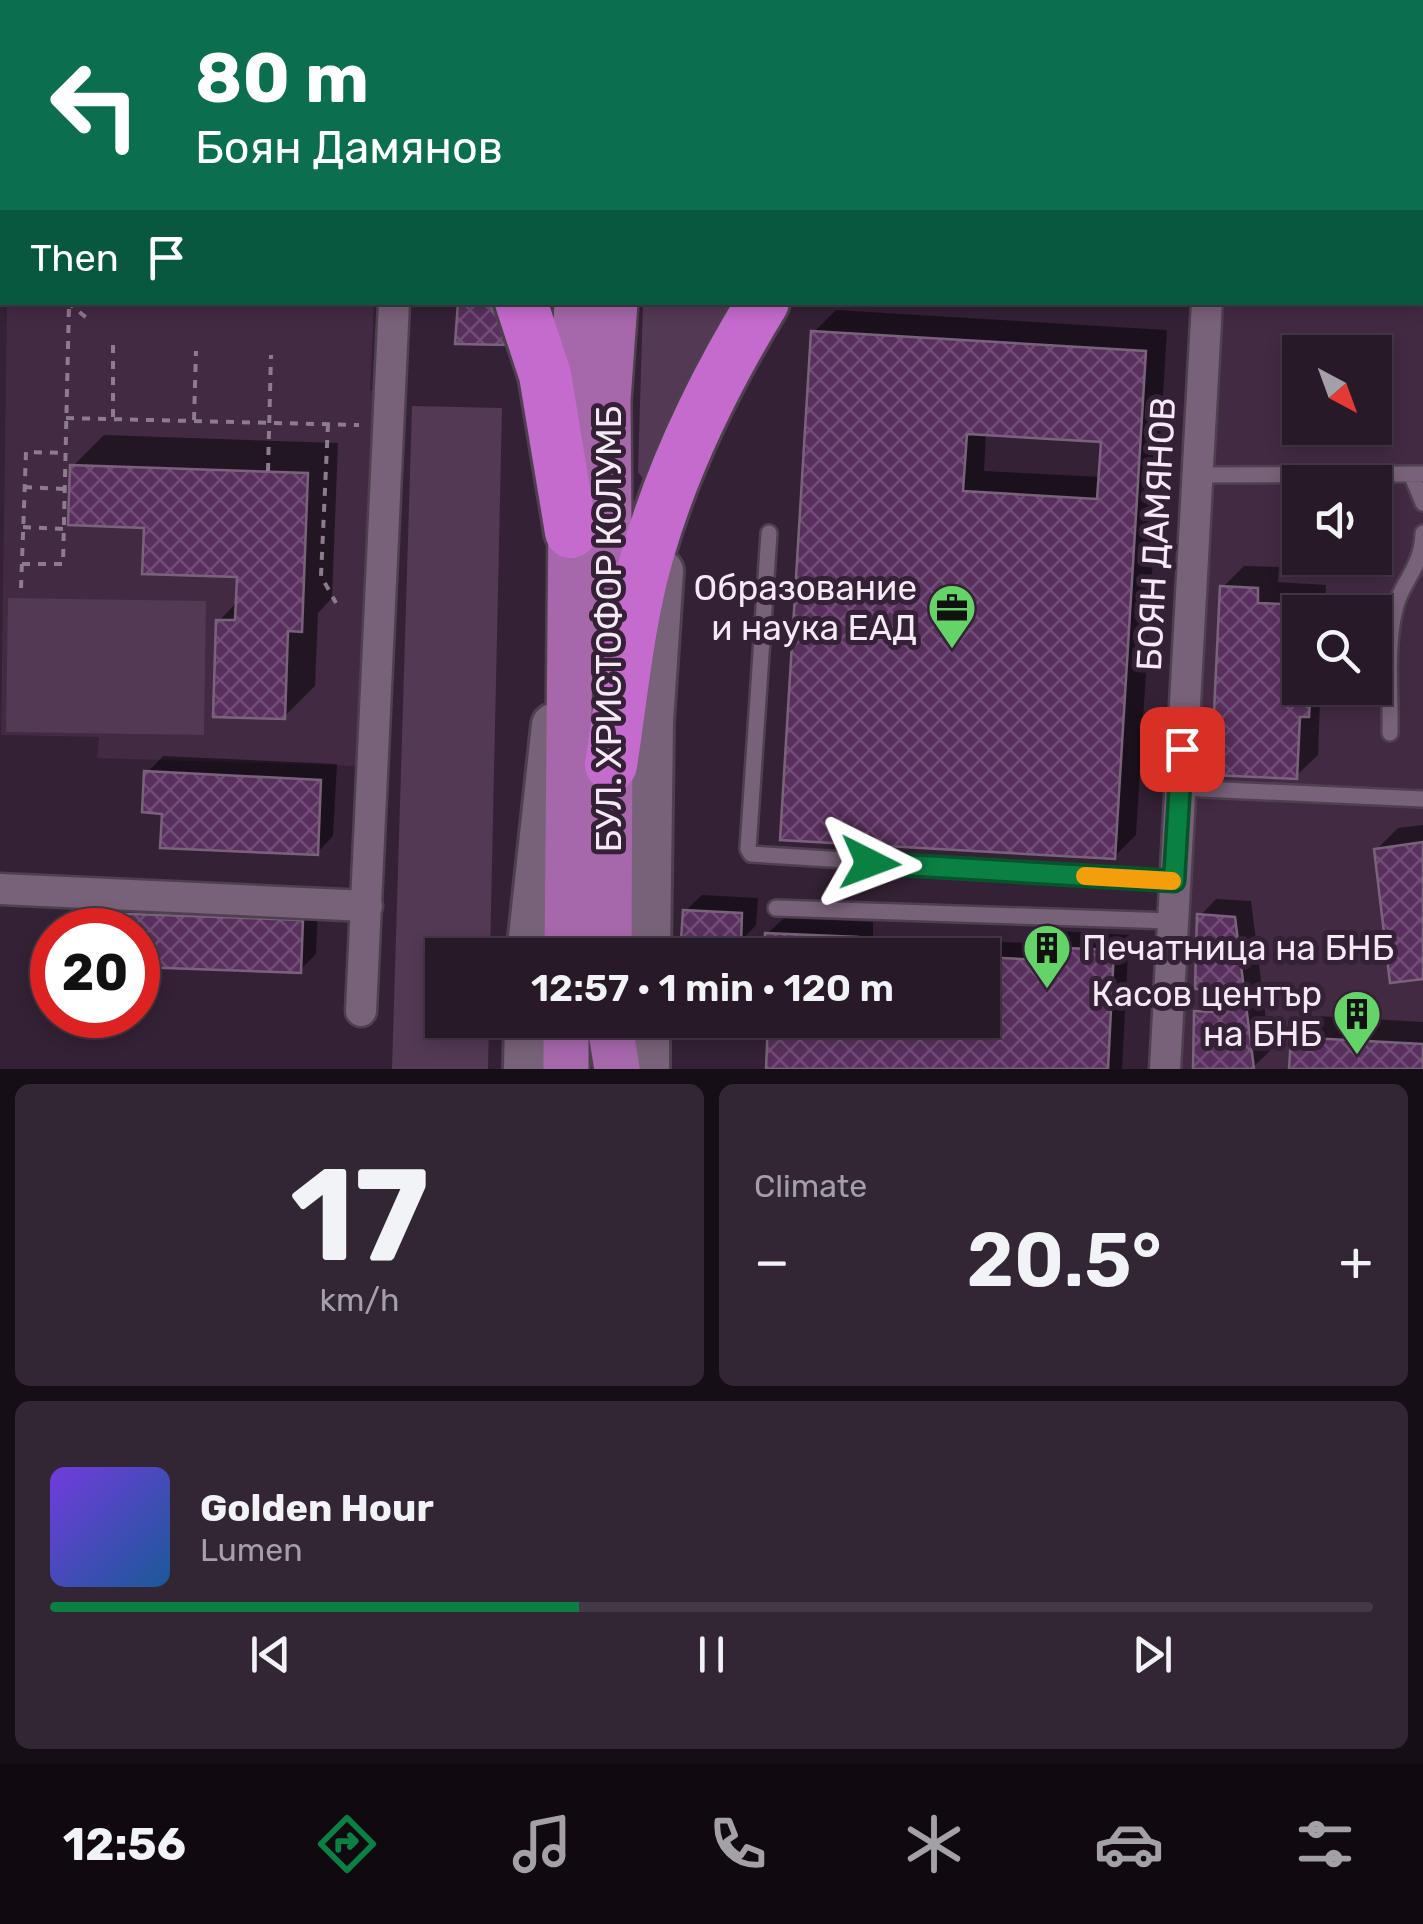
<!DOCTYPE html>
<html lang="en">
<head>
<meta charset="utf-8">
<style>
	:root { --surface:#271928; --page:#332634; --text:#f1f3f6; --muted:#a4a0a8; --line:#433845; --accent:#0b8043 }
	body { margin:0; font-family:Rubik,sans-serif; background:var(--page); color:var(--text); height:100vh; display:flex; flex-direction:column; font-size:38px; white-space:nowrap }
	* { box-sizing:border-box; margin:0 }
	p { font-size:32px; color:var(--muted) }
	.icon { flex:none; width:55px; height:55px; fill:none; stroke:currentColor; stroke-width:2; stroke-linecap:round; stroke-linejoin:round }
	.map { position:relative; height:1069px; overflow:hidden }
	.details { display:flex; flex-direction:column; gap:15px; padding:15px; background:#150e16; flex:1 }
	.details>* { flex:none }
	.guide { position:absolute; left:0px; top:0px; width:1425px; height:305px; box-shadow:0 5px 15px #0003,0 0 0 2px var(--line); background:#0b6e4f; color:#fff; overflow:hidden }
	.needle { width:65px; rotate:139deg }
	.fabs { position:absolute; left:1282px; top:335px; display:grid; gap:20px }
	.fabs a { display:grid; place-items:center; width:110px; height:110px; border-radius:0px; background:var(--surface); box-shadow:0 5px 15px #0003,0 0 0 2px var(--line); font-size:50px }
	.speed { position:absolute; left:30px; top:908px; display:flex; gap:20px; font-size:50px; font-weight:700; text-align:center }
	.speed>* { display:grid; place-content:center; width:130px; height:130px; border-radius:50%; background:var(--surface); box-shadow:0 5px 15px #0003,0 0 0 2px var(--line); line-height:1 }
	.speed .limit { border:15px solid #d22; background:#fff; color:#111 }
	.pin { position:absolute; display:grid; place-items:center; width:85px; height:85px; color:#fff; margin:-42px; border-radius:20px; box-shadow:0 5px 15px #0006 }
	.me { position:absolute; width:110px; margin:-55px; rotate:93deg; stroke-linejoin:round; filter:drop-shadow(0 0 8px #0008) }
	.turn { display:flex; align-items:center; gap:35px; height:210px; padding:0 30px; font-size:45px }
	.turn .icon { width:130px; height:130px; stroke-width:2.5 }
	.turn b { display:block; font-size:70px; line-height:85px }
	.then { display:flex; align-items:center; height:95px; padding:0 30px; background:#0003; gap:20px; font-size:38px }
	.big { font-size:75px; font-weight:600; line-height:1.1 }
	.details .tile { flex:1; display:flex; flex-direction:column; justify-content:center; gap:15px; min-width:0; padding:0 35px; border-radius:15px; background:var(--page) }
	.details .dial { align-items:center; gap:0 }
	.dial b { font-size:130px; line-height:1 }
	.song { display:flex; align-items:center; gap:30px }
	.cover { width:120px; height:120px; border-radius:15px; background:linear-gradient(135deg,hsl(260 70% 55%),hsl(210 70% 35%)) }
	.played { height:10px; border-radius:5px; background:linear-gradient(90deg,var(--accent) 40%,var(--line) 40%) }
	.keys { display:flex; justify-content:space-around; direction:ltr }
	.heat { display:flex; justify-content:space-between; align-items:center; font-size:55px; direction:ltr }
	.details .tiles { flex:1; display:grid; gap:15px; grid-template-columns:1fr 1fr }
	.tile:last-child { grid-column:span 2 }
	.trip { position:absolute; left:425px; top:938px; width:575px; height:100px; border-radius:0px; background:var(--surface); box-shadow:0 5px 15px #0003,0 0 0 2px var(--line); font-weight:600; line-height:100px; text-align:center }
	.tabs { display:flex; height:160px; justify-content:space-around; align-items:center; background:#100a10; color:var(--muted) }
	.tabs .icon { width:70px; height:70px }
	.tabs .active { color:var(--accent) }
	.tabs b { font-size:45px; color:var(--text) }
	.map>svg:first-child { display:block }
</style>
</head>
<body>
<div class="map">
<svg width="1423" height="1069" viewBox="0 0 1423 1069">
	<defs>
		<pattern id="building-cross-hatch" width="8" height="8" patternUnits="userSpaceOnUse" patternTransform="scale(2.5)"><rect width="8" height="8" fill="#59305d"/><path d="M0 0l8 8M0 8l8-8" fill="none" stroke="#714e75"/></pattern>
	</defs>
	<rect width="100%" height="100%" fill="#342135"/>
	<path fill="#422a43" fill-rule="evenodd" d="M1225 0H1423V1069H1166L1208 303 1422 302V2ZM1300 352H1375V428H1300ZM1300 482H1375V558H1300ZM1300 612H1375V688H1300Z
		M7 303H374L370 391 380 392 356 766 97 758 99 737 1 735Z"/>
	<path fill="#533954" d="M643 303H741L643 479 638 472Z
		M412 406 502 408 490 955H442V1020H489L488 1069H392Z
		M8 598 206 601 204 735 6 732Z"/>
	<path fill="#0007" fill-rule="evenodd" d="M1080 0H1224L1080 2Z
		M460 302H536L512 342Z
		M836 310 1167 330 1136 835 1114 857 814 332ZM986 433 1104 440 1101 477 984 471Z
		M104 435 338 443 332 598 318 613 315 686 284 717 219 621 238 601 239 574 147 526 73 466Z
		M1244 566 1279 567 1278 582 1326 585 1325 612H1300V688H1330L1320 703 1318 755 1296 776 1223 587Z
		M163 756 337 764 333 836 317 853 164 811 147 773Z
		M1423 825V976L1376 850 1398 828Z
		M702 895 758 898 756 925 740 942 733 941 732 955H683L685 911Z
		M120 897 318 904 316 954 300 970 138 964V930H103V914Z
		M1216 899 1251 901 1270 1051 1253 1067 1197 1012 1215 996 1200 916Z
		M784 918 873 922V936L1048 944 1061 931 1129 935 1122 1069H768L771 1020H982V955H766L767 934Z
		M1316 1016 1423 1022V1069H1292L1294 1038Z"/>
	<path fill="url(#building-cross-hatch)" stroke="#79637b" stroke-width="2.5" fill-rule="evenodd" d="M1077 0H1195L1077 2Z
		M458 302H488L513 345 455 344Z
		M811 331 1146 351 1115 859 780 840ZM967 434 1101 442 1097 499 963 491Z
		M70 465 308 473 302 632 288 631 285 719 213 717 216 620H235L237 577 142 574 144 528 68 525Z
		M1220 586 1258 588V603L1305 605V612H1300V688H1311L1309 717H1300L1297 779 1211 775Z
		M144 771 321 780 318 855 160 848 162 814 142 812Z
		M1423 842V979L1390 983 1374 849Z
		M683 910 742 913 741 944 718 943V955H680Z
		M101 913 303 920 301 973 138 967V930H100Z
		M1197 914 1235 917 1254 1069H1193L1194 1011 1213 1012V989H1195Z
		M765 933 858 937 857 951 933 955H764Z
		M1042 947 1114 950 1108 1069H766L768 1020H982V957L1041 960Z
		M1291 1037 1423 1044V1069H1289Z"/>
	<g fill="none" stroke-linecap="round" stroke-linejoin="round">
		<g stroke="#4f4050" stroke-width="20">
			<path id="lane" d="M1411 474 1423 503
				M1195 475 1423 474
				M769 533 748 849 751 854 1174 881
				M1390 733C1391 695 1386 651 1394 614 1400 581 1422 570 1423 533
				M1180 788 1423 799
				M776 908 1172 921"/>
		</g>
		<g stroke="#4f4050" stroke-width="35">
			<path id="street" d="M1224 2V0
				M0 889 367 906
				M361 1011 394 302
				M1165 1069 1207 302"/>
		</g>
		<g stroke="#4f4050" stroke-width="48">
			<path id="secondary" d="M528 955 553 725
				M649 955 652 721 662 571
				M525 1069 526 1020
				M648 1069V1020"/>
		</g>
		<g stroke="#4f4050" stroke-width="50">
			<path id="primary" d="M627 2 628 0
				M675 2 676 0
				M610 660 608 400 615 302
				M567 955 572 407 577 302
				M609 955 610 729
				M609 1020 617 1069
				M566 1069V1020"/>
		</g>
		<g stroke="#4f4050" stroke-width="58">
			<path id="highway" d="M221 0 224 2
				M270 0 272 2
				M881 2 882 0
				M953 2 955 0
				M521 302 545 375 571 532
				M611 765C622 695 628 622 648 553 674 463 714 382 763 302"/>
		</g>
		<path stroke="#8c7c8d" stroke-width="4" stroke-dasharray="8 8" stroke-linecap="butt" d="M465 2V0
			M0 264H2
			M67 302 88 319
			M113 345V419
			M66 418 359 425
			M194 420 196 351
			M328 424 321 576 336 603
			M268 471 271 355
			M24 487 64 489
			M23 527 64 529
			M22 564H63L69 304
			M21 588 26 452 65 453"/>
		<use href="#lane" stroke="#786279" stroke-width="15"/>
		<use href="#street" stroke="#786279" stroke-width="30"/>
		<use href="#secondary" stroke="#786279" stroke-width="42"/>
		<use href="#primary" stroke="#a667ab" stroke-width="45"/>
		<use href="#highway" stroke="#c56bcd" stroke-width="52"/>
	</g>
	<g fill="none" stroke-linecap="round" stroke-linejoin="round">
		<g stroke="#07532c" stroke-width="25">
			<path id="route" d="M870 863 1174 881 1182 749"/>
		</g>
		<use href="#route" stroke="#0b8043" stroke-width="18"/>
		<path stroke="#f59e0b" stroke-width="18" d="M1085 876 1172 881"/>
	</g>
	<defs>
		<g id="office-pin" transform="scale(2.5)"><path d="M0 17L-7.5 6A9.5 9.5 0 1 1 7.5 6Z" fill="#64d468" stroke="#342135"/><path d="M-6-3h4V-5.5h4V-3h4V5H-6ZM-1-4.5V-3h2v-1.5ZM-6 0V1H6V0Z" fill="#111"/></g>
		<g id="building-pin" transform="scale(2.5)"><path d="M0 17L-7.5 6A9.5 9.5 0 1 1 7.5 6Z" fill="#64d468" stroke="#342135"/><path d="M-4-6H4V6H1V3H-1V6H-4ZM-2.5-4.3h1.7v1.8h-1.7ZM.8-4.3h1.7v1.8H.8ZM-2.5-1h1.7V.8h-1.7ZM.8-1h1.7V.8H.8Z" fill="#111"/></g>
	</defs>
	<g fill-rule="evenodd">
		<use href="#office-pin" x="952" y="608"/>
		<use href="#building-pin" x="1047" y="948"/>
		<use href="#building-pin" x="1357" y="1014"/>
	</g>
	<g text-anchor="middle" stroke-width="10" stroke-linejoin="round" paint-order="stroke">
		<g font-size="35" fill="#f5e9f6" stroke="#342135">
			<text transform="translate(1156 534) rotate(-87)" y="12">БОЯН ДАМЯНОВ</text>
			<text transform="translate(609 629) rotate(-90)" y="12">БУЛ. ХРИСТОФОР КОЛУМБ</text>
		</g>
		<g font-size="35" fill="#f5e9f6" stroke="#342135" text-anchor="end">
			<text x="917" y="600">Образование<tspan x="917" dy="40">и наука ЕАД</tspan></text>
			<text x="1082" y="960" text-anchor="start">Печатница на БНБ</text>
			<text x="1322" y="1006">Касов център<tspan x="1322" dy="40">на БНБ</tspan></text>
		</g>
	</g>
</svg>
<div class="fabs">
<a><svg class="needle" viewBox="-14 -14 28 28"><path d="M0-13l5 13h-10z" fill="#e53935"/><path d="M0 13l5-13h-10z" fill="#a4a0a8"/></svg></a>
<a><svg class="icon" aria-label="sound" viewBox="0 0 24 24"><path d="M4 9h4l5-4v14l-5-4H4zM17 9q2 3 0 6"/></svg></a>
<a><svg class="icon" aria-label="search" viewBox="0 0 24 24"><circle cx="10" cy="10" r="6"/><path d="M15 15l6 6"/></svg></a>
</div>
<div class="speed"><div class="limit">20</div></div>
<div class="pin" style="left:1182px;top:749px;background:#d93025"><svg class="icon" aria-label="arrive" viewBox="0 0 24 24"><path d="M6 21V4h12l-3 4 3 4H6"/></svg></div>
<svg class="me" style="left:870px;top:863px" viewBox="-20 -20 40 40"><path d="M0-17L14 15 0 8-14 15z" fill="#0b8043" stroke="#fff" stroke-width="4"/></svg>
<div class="trip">12:57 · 1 min · 120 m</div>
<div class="guide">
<div class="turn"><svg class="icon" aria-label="left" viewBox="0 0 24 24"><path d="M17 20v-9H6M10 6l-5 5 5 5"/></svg><div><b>80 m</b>Боян Дамянов</div></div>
<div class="then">Then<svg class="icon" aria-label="arrive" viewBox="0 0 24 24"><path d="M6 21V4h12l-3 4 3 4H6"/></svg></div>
</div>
</div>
<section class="details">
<div class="tiles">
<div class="tile dial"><b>17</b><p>km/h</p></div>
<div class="tile"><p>Climate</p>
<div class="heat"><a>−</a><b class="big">20.5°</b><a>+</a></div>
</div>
<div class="tile">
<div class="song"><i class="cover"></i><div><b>Golden Hour</b><p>Lumen</p></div></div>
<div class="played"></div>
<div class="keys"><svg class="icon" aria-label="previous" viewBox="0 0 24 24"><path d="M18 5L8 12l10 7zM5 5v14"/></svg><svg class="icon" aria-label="pause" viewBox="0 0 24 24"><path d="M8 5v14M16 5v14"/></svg><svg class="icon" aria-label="next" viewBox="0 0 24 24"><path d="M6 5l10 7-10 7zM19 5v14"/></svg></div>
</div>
</div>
</section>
<nav class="tabs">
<b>12:56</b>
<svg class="icon active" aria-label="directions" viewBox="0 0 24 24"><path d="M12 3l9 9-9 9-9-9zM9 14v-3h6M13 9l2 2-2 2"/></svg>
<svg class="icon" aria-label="music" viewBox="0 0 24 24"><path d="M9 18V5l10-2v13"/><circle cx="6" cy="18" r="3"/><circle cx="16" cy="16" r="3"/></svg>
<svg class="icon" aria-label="phone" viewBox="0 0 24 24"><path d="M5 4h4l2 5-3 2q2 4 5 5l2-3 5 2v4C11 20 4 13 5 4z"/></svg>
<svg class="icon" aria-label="climate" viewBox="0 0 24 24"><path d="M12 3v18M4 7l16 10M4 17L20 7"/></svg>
<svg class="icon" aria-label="car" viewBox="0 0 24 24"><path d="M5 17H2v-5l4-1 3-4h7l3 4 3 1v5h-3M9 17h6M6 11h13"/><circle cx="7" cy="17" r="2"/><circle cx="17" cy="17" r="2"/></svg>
<svg class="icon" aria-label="filters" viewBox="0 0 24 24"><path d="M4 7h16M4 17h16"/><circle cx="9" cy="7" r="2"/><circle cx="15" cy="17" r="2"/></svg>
</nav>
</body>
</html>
